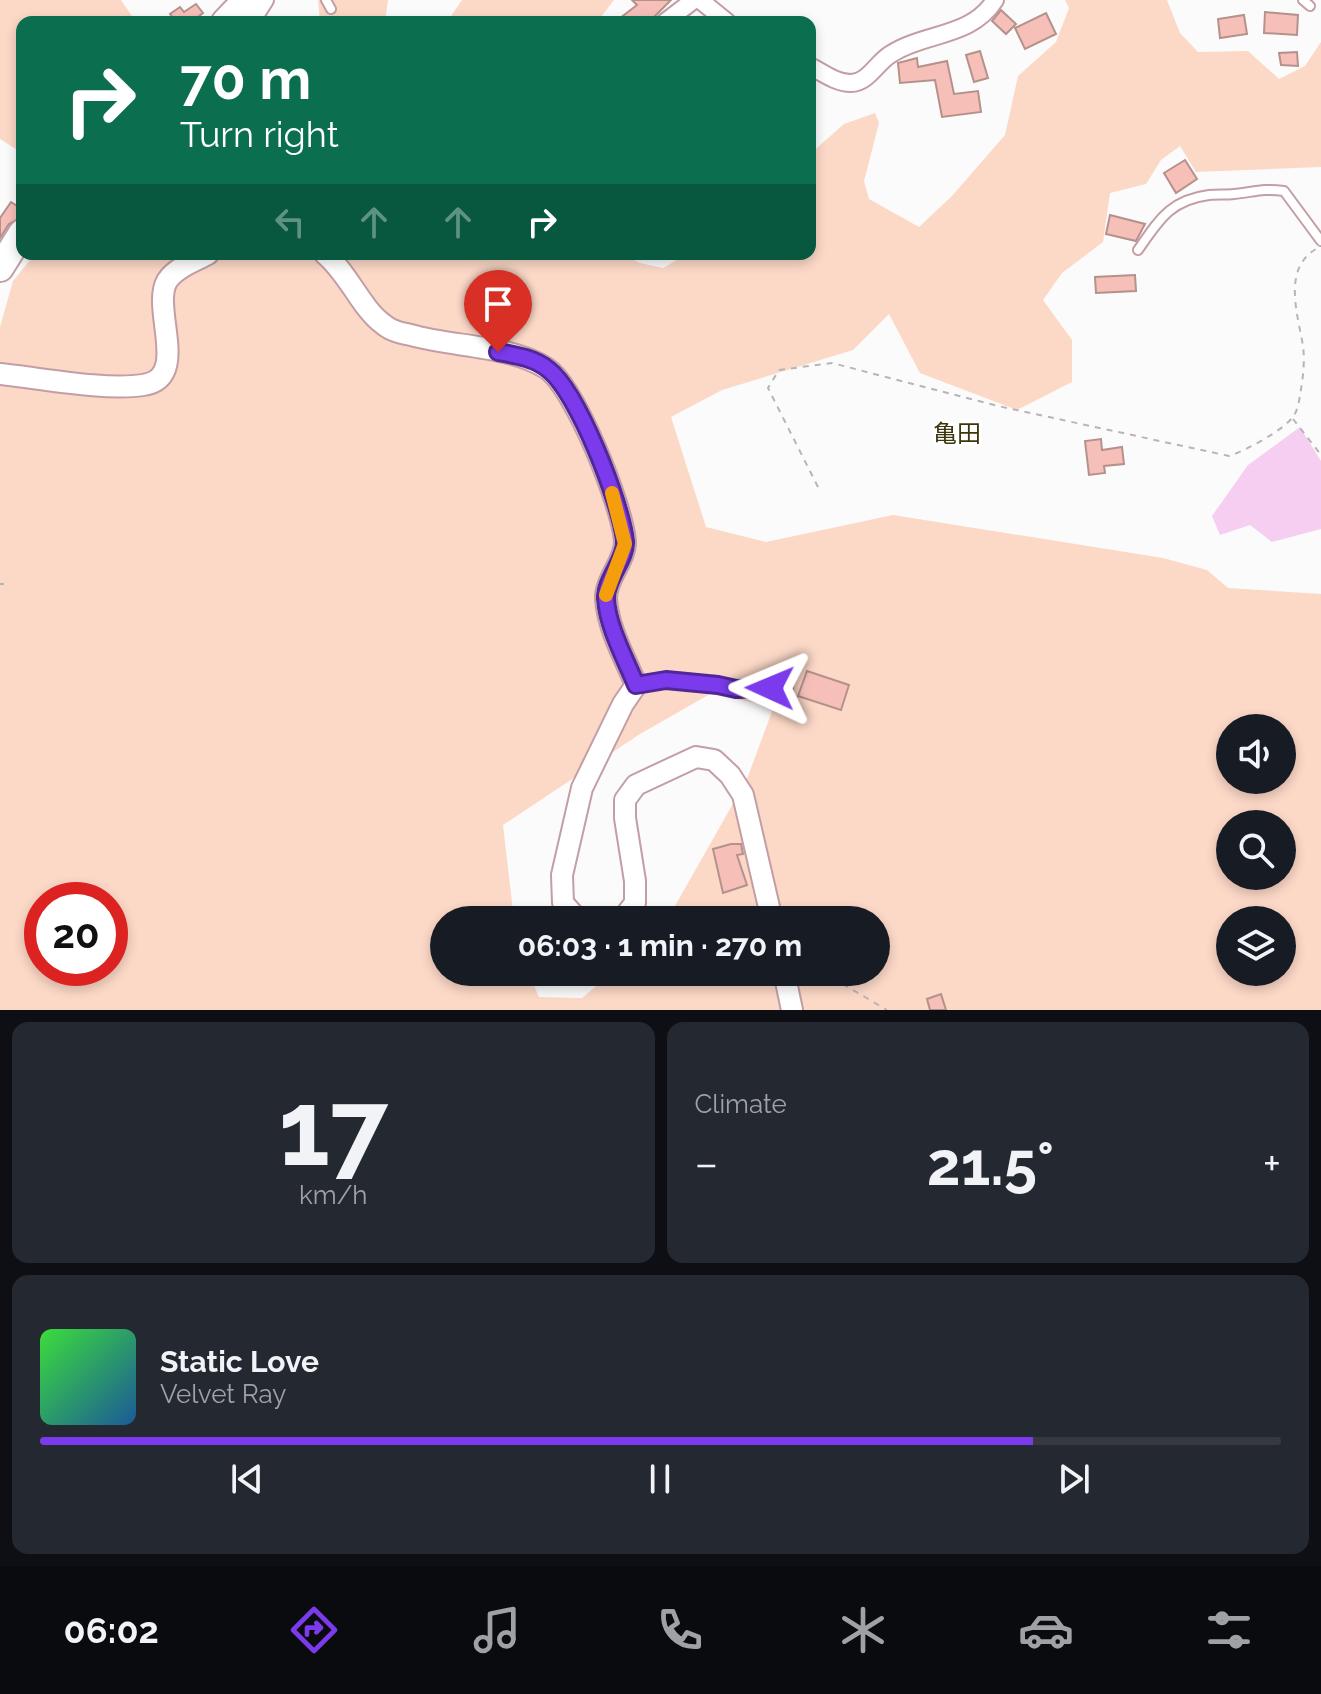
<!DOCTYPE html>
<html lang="en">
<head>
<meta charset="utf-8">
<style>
	:root { --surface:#171b24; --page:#242831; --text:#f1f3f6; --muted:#9ea1a6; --line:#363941; --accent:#7c3aed }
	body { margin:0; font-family:Raleway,"Noto Sans JP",sans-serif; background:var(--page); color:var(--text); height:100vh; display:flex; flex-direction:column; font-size:30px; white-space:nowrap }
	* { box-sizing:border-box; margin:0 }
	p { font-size:26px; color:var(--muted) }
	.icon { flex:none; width:44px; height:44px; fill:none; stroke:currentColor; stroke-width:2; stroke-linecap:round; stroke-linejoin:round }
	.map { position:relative; height:1010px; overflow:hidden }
	.details { display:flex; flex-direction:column; gap:12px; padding:12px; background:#0d0f14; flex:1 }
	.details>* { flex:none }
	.guide { position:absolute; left:16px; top:16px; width:800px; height:244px; border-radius:16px; box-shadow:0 4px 12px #0003; background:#0b6e4f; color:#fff; overflow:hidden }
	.controls { position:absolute; left:1216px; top:714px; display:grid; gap:16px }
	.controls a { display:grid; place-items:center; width:80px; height:80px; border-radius:50%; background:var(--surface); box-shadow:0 4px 12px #0003; font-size:40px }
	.speed { position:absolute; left:24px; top:882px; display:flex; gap:16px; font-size:40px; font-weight:700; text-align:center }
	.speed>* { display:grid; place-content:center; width:104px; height:104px; border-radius:50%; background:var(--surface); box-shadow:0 4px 12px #0003; line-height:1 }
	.speed .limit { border:12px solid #d22; background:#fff; color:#111 }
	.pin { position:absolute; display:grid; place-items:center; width:68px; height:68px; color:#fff; margin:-82px -34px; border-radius:50% 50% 50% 0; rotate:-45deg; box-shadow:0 0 8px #0007 }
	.pin .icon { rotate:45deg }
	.me { position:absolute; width:88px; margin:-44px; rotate:271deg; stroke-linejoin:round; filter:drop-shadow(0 0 6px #0008) }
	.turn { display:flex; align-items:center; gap:28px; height:168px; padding:0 32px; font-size:36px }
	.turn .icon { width:104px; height:104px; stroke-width:2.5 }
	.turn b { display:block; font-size:56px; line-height:68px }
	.lanes { display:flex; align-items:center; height:76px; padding:0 32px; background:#0003; justify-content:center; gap:40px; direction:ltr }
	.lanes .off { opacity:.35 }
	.big { font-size:60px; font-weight:700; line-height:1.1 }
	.details .widget { flex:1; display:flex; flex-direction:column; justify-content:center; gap:12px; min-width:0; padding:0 28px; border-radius:16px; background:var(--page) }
	.details .dial { align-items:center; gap:0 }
	.dial b { font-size:104px; line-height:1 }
	.song { display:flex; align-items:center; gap:24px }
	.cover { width:96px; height:96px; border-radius:12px; background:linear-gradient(135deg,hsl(120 70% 55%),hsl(210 70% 35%)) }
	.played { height:8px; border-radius:4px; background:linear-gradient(90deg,var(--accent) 80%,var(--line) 80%) }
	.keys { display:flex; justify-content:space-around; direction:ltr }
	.heat { display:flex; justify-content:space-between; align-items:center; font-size:44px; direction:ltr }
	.details .tiles { flex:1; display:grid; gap:12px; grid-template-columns:1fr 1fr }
	.widget:last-child { grid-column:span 2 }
	.trip { position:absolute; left:430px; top:906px; width:460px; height:80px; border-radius:40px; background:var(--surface); box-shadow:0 4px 12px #0003; font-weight:700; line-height:80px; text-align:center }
	.menu { display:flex; height:128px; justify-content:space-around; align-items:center; background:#090b0e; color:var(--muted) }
	.menu .icon { width:56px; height:56px }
	.menu .on { color:var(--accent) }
	.menu b { font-size:36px; color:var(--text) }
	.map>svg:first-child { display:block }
</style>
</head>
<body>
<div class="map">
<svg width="1321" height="1010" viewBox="0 0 1321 1010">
	<rect width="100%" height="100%" fill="#fbfbfb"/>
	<path fill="#fcd8c7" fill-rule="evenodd" d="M0 0H121L136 22H22V153L0 139Z
		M318 0H388L385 22H320Z
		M462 0H614L597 22H447Z
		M1065 0H1167L1180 33 1198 52 1248 51 1279 79 1305 66 1321 42V167L1196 172 1180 146 1161 160 1146 184 1110 193 1103 242 1062 273 1043 300 1072 340V382L1017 410 920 373 889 314 853 350 722 390 671 417 706 527 766 542 893 515 1163 558 1207 570 1228 588 1321 594V1010H0V327L13 281 35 254H621L640 263 663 268 687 254H810V154L844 124 875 113 879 123 864 181 869 199 919 227 952 196 1005 135 1018 76 1056 42 1069 8ZM710 694 774 706 747 779 667 920H876V972H613L582 998 539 997 528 972H444V920H514L503 825 640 734ZM1230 728H1282V780H1230ZM1230 824H1282V876H1230ZM42 900H110V968H42ZM1230 920H1282V972H1230Z"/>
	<path fill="#f5cef1" d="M1300 427 1321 461V529L1272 542 1250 525 1220 535 1212 516 1248 465Z"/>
	<path fill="#f6c0b9" stroke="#b5918c" stroke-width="2" d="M632 0H671L651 20 648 17 641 22H615L637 5Z
		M196 4 203 13 191 22H170L174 19 170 14 180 7 184 12Z
		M1001 10 1016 24 1006 34 992 21Z
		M1265 12 1298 15 1297 35 1264 33Z
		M1046 13 1056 34 1025 49 1015 28Z
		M1244 15 1247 34 1220 38 1218 19Z
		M980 51 988 78 974 82 966 55Z
		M1297 52 1298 66 1281 65 1279 53Z
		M917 58 918 67 947 61 954 94 978 91 981 112 942 117 935 80 900 83 898 63Z
		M1185 160 1197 179 1176 193 1164 173Z
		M11 202 22 209V217L9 224 0 238V218Z
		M1110 215 1145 224 1136 241 1106 234Z
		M1135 275 1136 291 1096 293 1095 277Z
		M1101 439 1102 450 1122 447 1124 464 1104 466 1105 473 1089 475 1085 441Z
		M807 671 849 685 841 710 798 696Z
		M731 844H741L743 854 737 855 747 885 723 893 713 849Z
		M941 994 946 1010H930L927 999Z"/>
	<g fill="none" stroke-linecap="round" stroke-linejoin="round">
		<g stroke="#c39ea4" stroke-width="12">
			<path id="service" d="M326 0 331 9
				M1303 0 1310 6
				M1138 250C1159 220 1170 200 1209 195 1217 194 1226 195 1234 194 1254 192 1263 188 1284 191L1321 241
				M637 685 666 680 718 685 736 689H788"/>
		</g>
		<g stroke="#c39ea4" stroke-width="20">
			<path id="minor" d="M700 0 727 22
				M251 22 265 0
				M665 22 694 0
				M810 66C823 73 836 83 851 83 868 83 877 62 891 54 925 32 971 38 995 0"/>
		</g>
		<g stroke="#c39ea4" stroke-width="24">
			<path id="tertiary" d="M325 254C349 274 361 308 383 324 391 331 401 333 411 335 452 347 510 345 546 368 575 386 623 507 625 542 625 561 605 580 606 599 608 629 625 658 636 685L623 704 582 788 562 875 563 903 578 920
				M0 374C40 378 105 391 143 385 191 378 151 309 167 281 175 268 195 261 208 254
				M622 920 635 903V881L625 818V800L636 785 696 757 714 760 730 775 743 795 772 920
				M784 972 792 1010"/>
		</g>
		<g stroke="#c39ea4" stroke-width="30">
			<path id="trunk" d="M225 22 246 0
				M0 268 22 233"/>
		</g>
		<path stroke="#b9b4b5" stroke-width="2" stroke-dasharray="6 6" stroke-linecap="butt" d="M1293 419 1321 455
			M818 487 768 388 779 370 832 363 998 406 1229 456C1245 451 1282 431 1292 418 1297 413 1299 402 1300 395 1303 379 1305 361 1303 346 1298 315 1282 269 1316 249
			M0 584H4
			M822 972 887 1010"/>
		<use href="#service" stroke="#fff" stroke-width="8"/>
		<use href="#minor" stroke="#fff" stroke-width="16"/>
		<use href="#tertiary" stroke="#fff" stroke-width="20"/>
		<use href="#trunk" stroke="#fff" stroke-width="26"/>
	</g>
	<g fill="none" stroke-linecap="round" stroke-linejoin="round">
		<g stroke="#51269a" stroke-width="20">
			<path id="route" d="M498 352C515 355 535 358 549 370 578 393 621 503 625 541 626 560 605 579 606 599 608 628 625 658 636 685L666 680 718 685 736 689 770 688"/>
		</g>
		<use href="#route" stroke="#7c3aed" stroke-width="14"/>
		<path stroke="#f59e0b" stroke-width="14" d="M606 595 625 544 612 493"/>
	</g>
	<g text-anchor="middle" stroke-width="6" stroke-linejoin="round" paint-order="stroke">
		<g font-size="24" fill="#3b360c" stroke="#fff">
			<text x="957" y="442">亀田</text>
		</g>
	</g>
</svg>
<div class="controls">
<a><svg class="icon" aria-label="sound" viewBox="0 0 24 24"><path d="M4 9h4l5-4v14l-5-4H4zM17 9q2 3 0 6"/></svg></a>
<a><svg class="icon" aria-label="search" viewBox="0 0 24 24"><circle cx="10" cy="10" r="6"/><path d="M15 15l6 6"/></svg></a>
<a><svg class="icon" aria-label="layers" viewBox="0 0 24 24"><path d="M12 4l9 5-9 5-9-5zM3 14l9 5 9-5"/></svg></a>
</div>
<div class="speed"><div class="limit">20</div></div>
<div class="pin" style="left:498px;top:352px;background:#d93025"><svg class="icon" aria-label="arrive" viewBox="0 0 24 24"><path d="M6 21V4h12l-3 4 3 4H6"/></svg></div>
<svg class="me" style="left:770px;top:688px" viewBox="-20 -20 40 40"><path d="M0-17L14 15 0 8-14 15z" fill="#7c3aed" stroke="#fff" stroke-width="4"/></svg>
<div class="trip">06:03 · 1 min · 270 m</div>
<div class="guide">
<div class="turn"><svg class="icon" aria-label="right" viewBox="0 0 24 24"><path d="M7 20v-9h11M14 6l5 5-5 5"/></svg><div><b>70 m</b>Turn right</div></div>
<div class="lanes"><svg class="icon off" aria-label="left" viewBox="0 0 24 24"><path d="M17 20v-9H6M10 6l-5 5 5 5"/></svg><svg class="icon off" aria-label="ahead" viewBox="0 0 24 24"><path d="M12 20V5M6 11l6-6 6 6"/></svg><svg class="icon off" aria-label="ahead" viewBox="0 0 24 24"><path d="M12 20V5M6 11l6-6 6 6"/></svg><svg class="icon" aria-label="right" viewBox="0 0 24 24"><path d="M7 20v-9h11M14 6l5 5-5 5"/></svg></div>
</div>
</div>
<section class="details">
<div class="tiles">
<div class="widget dial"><b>17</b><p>km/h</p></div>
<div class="widget"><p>Climate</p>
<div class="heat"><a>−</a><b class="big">21.5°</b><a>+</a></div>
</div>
<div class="widget">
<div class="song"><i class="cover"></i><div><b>Static Love</b><p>Velvet Ray</p></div></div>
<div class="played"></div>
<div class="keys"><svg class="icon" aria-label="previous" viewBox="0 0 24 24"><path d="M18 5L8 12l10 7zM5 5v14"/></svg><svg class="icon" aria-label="pause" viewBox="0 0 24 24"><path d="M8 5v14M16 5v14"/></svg><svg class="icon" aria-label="next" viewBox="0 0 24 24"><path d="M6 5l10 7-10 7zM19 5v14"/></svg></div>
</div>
</div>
</section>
<nav class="menu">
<b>06:02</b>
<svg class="icon on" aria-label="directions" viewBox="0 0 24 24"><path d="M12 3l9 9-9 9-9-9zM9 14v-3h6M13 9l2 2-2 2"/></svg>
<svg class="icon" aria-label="music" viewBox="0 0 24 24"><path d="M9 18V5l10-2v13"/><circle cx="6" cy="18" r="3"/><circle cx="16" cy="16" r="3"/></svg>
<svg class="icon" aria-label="phone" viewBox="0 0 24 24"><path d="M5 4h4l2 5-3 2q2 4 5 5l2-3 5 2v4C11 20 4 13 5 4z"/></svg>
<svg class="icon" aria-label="climate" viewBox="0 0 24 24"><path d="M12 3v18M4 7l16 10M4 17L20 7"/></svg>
<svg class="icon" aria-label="car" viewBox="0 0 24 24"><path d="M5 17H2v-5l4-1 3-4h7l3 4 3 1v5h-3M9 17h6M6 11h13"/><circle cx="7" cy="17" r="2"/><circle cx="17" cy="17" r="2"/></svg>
<svg class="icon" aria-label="filters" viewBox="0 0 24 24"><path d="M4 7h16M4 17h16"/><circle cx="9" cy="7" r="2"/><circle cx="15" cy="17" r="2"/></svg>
</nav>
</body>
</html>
